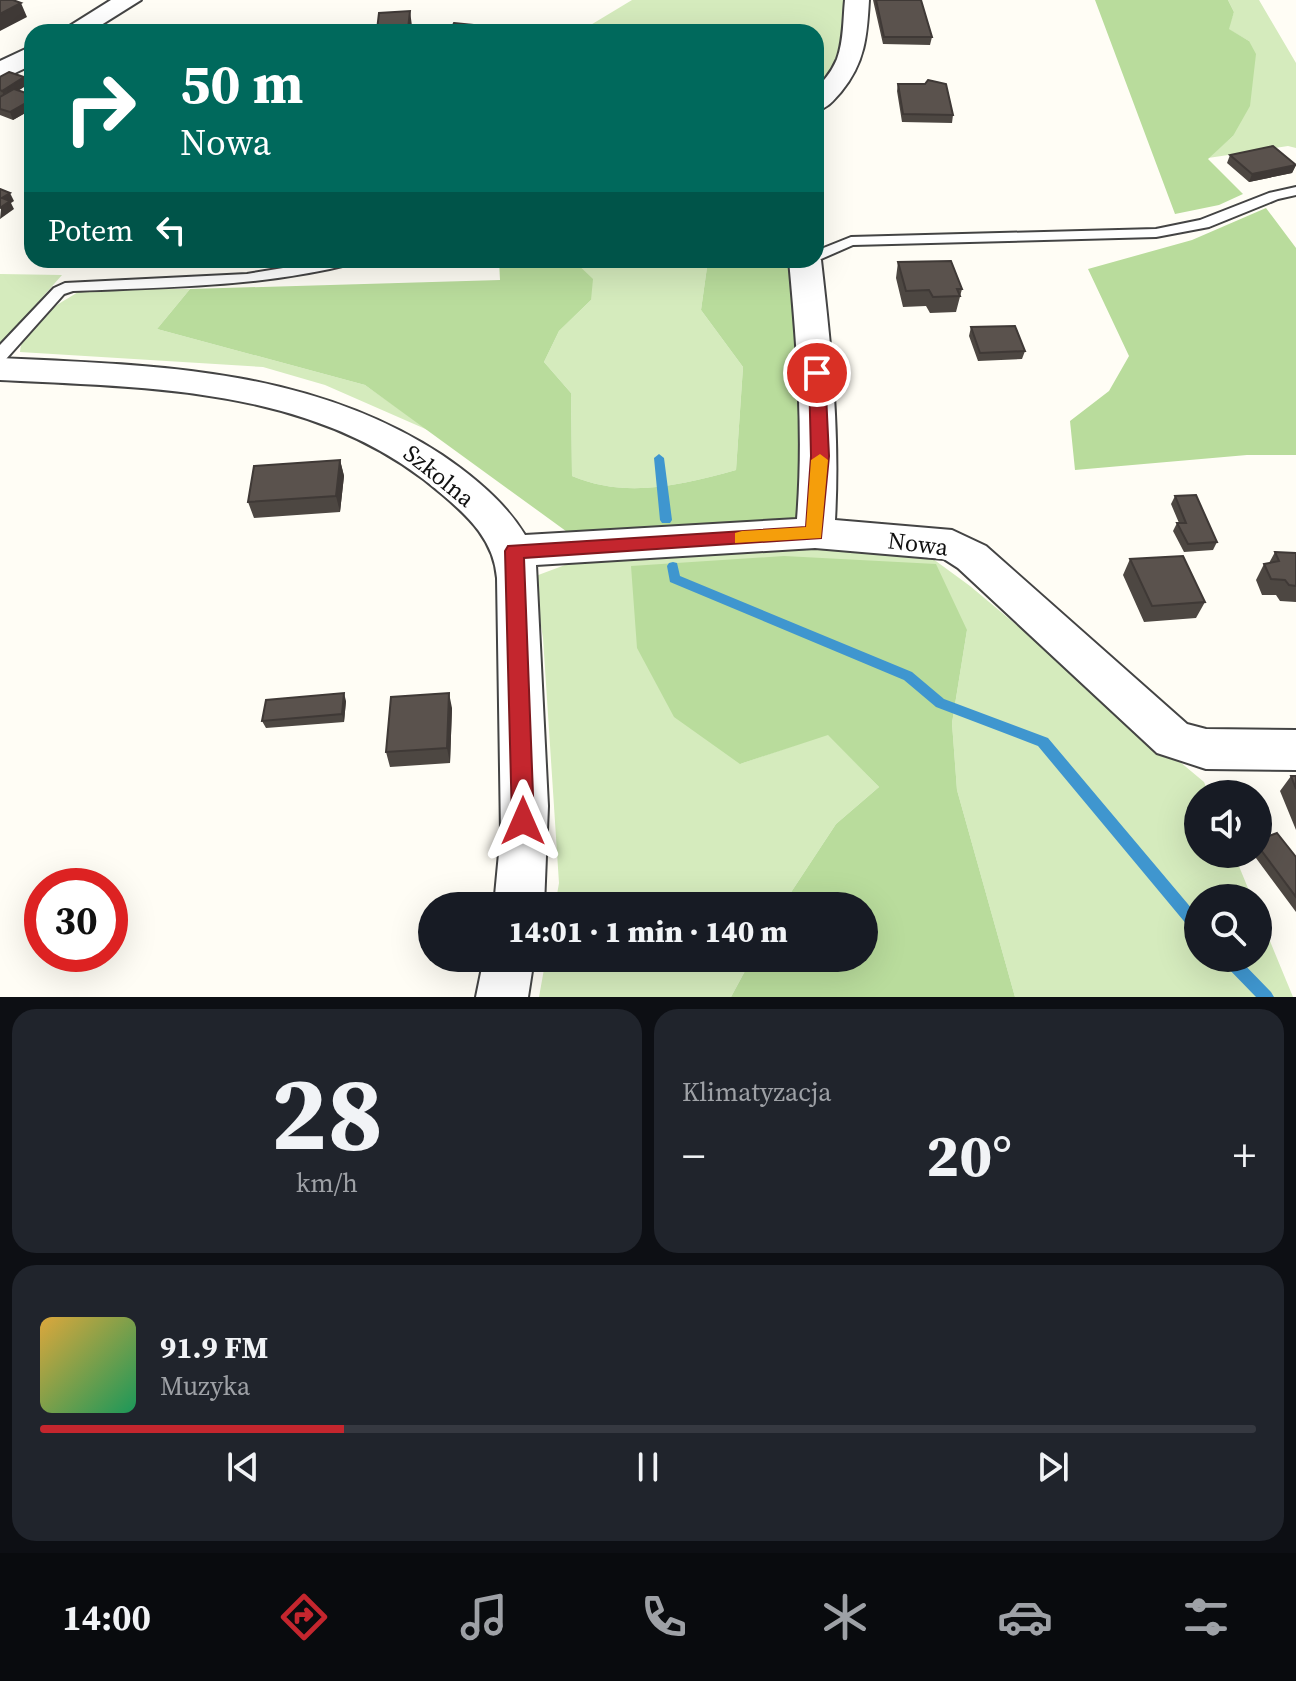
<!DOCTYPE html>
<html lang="pl">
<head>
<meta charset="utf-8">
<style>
	:root { --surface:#171b24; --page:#20242c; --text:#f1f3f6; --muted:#9ea1a6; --line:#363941; --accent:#c4262e }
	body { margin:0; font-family:"Source Serif 4",serif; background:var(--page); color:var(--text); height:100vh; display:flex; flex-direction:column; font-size:30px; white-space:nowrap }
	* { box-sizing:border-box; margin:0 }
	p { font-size:26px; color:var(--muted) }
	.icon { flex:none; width:44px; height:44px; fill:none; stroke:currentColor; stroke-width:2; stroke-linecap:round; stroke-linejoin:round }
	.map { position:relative; height:997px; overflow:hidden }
	.details { display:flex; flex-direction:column; gap:12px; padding:12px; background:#0d0f14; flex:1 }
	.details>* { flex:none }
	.banner { position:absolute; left:24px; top:24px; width:800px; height:244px; border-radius:24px; box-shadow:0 8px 32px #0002; background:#00695c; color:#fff; overflow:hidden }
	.tools { position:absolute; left:1184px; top:780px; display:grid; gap:16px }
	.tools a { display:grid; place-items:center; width:88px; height:88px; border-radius:50%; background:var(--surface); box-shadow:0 8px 32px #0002; font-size:40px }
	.speed { position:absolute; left:24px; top:868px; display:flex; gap:16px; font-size:40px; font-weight:700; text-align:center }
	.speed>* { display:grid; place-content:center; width:104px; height:104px; border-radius:50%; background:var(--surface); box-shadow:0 8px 32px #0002; line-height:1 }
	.speed .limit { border:12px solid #d22; background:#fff; color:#111 }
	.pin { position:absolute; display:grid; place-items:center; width:68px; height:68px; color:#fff; margin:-34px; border:4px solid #fff; border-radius:50%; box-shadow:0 2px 8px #0007 }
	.me { position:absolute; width:88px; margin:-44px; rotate:0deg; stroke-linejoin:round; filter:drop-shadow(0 0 6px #0008) }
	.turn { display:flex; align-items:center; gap:28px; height:168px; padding:0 24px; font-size:36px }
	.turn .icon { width:104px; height:104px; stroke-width:2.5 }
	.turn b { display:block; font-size:56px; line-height:68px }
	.then { display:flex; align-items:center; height:76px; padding:0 24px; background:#0003; gap:16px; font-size:30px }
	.big { font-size:60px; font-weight:800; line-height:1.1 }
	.details .card { flex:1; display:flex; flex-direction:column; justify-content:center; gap:12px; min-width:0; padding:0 28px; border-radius:24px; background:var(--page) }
	.details .dial { align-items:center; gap:0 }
	.dial b { font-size:104px; line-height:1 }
	.song { display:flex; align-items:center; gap:24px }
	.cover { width:96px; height:96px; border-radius:12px; background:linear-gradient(135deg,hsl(40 70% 55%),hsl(150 70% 35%)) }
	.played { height:8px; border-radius:4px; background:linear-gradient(90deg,var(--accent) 25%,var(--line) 25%) }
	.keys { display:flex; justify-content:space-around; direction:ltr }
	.heat { display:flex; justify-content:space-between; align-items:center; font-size:44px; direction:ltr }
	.details .tiles { flex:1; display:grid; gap:12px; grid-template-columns:1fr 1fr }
	.card:last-child { grid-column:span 2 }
	.trip { position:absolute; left:418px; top:892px; width:460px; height:80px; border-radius:40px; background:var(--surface); box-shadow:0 8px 32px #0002; font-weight:800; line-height:80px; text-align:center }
	.dock { display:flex; height:128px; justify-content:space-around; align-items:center; background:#090b0e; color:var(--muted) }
	.dock .icon { width:56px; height:56px }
	.dock .active { color:var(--accent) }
	.dock b { font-size:36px; color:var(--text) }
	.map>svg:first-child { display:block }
</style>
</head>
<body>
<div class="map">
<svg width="1296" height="997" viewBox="0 0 1296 997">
	<rect width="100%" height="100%" fill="#fffdf5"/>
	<path fill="#d5ebbd" d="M632 0H852L838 68 818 87 816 32H579Z
		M1228 0H1259L1296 63V148L1288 146 1208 158 1233 136 1249 41 1228 29 1234 12Z
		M573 260H708L701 310 743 367 736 470C682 485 626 499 572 476L571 393 544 362 559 331 591 300Z
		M0 274 62 275 0 345Z
		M83 289H190L157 329 365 385 430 431 325 385 263 367 20 352C22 322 61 303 83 289Z
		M825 544 929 556 970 586 1204 782 1209 794H1198V854H1234L1252 898H1198V958H1258V912L1293 997H1015L957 790 952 723 967 630 740 764 828 734 879 787 836 824 782 906H555L559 883 543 638 533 577 581 559Z
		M546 958H752L731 997H539Z"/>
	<path fill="#b9dc9c" d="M1095 0H1228L1234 12 1229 29 1249 41 1256 54 1250 106 1233 136 1208 159 1243 194 1219 205 1175 214Z
		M1266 208 1296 248V455H1247L1075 470 1070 421 1109 391 1129 356 1088 269 1192 240Z
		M499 260H573L593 279 591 300 559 331 544 362 571 393 572 476C626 499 682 485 736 470L743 367 701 310 708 260H790L809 470 795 523 570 534 365 385 157 329 190 289 500 280Z
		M784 556 936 564 967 630 952 723 957 790 1015 997H731L752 958H864V906H782L836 824 879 787 828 735 740 764 674 717 637 648 631 566Z"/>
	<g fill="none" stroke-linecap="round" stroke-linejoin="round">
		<path fill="#3f96cf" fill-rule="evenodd" d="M659 454 664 458 672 520 670 523H662L660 520 654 458Z
			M673 562 677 563 680 576 912 672 944 699 1048 738 1198 916V934L1193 932 1038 746 936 707 904 680 670 582 667 566 669 563Z
			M1221 958H1238L1271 992 1274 997H1256L1223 963Z"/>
		<g stroke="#444" stroke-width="4">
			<path id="lane" d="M1296 187V195L1278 199 1209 227 1156 237 853 245 821 259 814 260 816 251 851 237 1156 229 1200 220 1269 193Z
				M332 260H357L355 263C262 287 168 287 73 291L64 294 6 359 0 360V345L54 288 65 283 247 274Z"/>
		</g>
		<g stroke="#444" stroke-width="4">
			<path id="street" d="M111 0H141L90 32H60Z
				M845 0H869C867 36 865 63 841 92 833 101 828 108 816 111 816 78 826 85 837 59 844 40 843 19 845 0Z
				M32 46V65L0 80V61Z
				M816 253 821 260C831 347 840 432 835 520L952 530 986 546 1187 724 1206 729 1296 730V770L1206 769 1157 753 958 568 944 559 815 548 536 565 548 806 544 906H494L501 832 497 578C494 541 470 518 443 495 319 387 155 388 0 380V358C154 365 309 368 442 455 473 476 505 502 525 535L797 519C804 432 797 347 789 260H816Z
				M484 958H534L528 997H476Z"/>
		</g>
		<use href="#lane" fill="#fff" fill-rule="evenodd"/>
		<use href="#street" fill="#fff" fill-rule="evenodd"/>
	</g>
	<path fill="#4d4742" d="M873 0H921L932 37 930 45 883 44Z
		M412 26V32H377V30Z
		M0 77 27 85 18 91 32 95V114L27 112 13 120 0 115Z
		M898 84 953 115 952 123 902 122 897 91Z
		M1230 155 1296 165 1292 173 1249 182 1227 163Z
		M117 260H166L163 265 118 262Z
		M412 260H434L432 265 413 264Z
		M898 262 962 289 956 312 930 313 926 306 903 307 896 278Z
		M971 327 1025 351 1022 359 978 361 969 336Z
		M340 460 344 476 340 512 254 518 248 502Z
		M1175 496 1217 542 1213 550 1184 552 1173 531 1177 523H1179L1171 504Z
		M1275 552 1296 553V602L1280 601 1276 595H1262L1256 580 1264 564 1269 563Z
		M1130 559 1205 602 1196 618 1144 622 1123 575Z
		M346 701 344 722 266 728 262 721Z
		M452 708 450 763 390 767 386 752Z
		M1291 776H1296V830L1280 791Z
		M1258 840 1296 857V912L1253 854H1258Z"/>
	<path fill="#3f3936" d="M21 3 27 17 0 31V14Z
		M410 11 412 26V32H409L408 29Z
		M24 77 27 85 5 98 2 91Z
		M24 104 27 112 13 120 10 112Z
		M1296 165 1292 173 1249 182 1252 174Z
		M10 193 14 201 11 203 14 209 0 219 2 198Z
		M340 460 344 476 340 512 336 496Z
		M344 693 346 701 344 722 342 714Z
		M449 693 452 708 450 763 447 748Z"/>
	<path fill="#5a524d" stroke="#3f3936" stroke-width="2" d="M0 0H13L21 3 0 14Z
		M876 0H921L932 37H884Z
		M410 11 408 29 377 30 379 13Z
		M454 23 475 25 472 32H450Z
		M9 72 24 77 2 91 0 90V77Z
		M928 80 946 84 953 115 903 114 898 84H925Z
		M14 89 32 95V107L24 104 10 112 0 109V97Z
		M1273 146 1296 165 1252 174 1230 155Z
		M0 189 10 193 2 198 10 201 0 208Z
		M951 261 962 289H957L960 296 933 297 929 290 906 291 898 262Z
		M1015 326 1025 351 980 353 971 327Z
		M340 460 336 496 248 502 254 466Z
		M1196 495 1217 542 1188 544 1177 523H1186L1175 496Z
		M1275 552 1296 553V586L1289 585 1285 580 1271 579 1264 564 1279 561Z
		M1183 556 1205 602 1152 606 1130 559Z
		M344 693 342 714 262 721 266 700Z
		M449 693 447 748 386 752 391 697Z
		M1291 776H1296V789Z
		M1277 833 1296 857V897L1258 846V840Z"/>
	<path fill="#c4262e" stroke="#7f191e" stroke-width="2" d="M817 368 825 373 829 456 821 538 524 558 534 821 531 828 523 831 515 828 512 821 505 551 508 546 806 527 811 456 809 373Z"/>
	<path fill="#f59e0b" d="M820 454 828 460 821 538 735 543V533L742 531 806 527 811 460Z"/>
	<g text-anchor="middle" stroke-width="8" stroke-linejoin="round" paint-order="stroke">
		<g font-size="24" fill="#111" stroke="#fff">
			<text transform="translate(439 476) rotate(39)" y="8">Szkolna</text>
			<text transform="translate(918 544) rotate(7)" y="8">Nowa</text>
		</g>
	</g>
</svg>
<div class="tools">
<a><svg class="icon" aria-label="sound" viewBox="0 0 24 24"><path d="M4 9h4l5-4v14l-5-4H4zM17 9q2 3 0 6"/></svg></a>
<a><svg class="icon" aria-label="search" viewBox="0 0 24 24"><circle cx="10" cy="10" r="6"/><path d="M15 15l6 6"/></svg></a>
</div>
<div class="speed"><div class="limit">30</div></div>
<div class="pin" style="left:817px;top:373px;background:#d93025"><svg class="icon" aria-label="arrive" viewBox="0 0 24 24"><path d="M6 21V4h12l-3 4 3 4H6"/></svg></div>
<svg class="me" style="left:523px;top:821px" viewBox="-20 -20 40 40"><path d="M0-17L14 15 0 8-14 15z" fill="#c4262e" stroke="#fff" stroke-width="4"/></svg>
<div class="trip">14:01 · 1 min · 140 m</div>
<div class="banner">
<div class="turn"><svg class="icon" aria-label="right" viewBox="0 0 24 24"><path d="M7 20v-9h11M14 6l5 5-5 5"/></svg><div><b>50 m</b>Nowa</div></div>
<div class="then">Potem<svg class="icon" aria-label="left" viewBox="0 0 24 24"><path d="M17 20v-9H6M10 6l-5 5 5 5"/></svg></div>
</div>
</div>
<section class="details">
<div class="tiles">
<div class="card dial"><b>28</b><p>km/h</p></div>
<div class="card"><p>Klimatyzacja</p>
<div class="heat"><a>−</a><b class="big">20°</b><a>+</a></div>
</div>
<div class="card">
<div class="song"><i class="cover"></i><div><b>91.9 FM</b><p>Muzyka</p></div></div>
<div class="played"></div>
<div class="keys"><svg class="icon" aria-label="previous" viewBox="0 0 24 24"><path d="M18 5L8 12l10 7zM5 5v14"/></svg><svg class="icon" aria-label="pause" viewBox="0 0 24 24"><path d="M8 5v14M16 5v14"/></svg><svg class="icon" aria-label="next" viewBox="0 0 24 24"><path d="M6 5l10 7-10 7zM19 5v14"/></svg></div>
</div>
</div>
</section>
<nav class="dock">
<b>14:00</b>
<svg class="icon active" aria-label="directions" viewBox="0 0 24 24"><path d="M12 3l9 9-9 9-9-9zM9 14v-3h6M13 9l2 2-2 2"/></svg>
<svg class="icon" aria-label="music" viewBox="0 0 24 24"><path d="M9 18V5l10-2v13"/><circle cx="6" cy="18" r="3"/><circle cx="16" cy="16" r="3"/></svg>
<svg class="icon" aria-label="phone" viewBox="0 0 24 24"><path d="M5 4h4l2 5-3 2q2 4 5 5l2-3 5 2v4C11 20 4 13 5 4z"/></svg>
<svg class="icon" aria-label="climate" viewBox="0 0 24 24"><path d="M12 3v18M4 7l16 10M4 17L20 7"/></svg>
<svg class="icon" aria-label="car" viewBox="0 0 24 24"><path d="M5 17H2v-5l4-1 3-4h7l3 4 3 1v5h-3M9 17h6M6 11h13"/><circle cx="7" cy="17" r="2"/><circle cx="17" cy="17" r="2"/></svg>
<svg class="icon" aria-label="filters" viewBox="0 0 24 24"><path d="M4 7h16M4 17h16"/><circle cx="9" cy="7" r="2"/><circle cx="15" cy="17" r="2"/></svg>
</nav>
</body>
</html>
